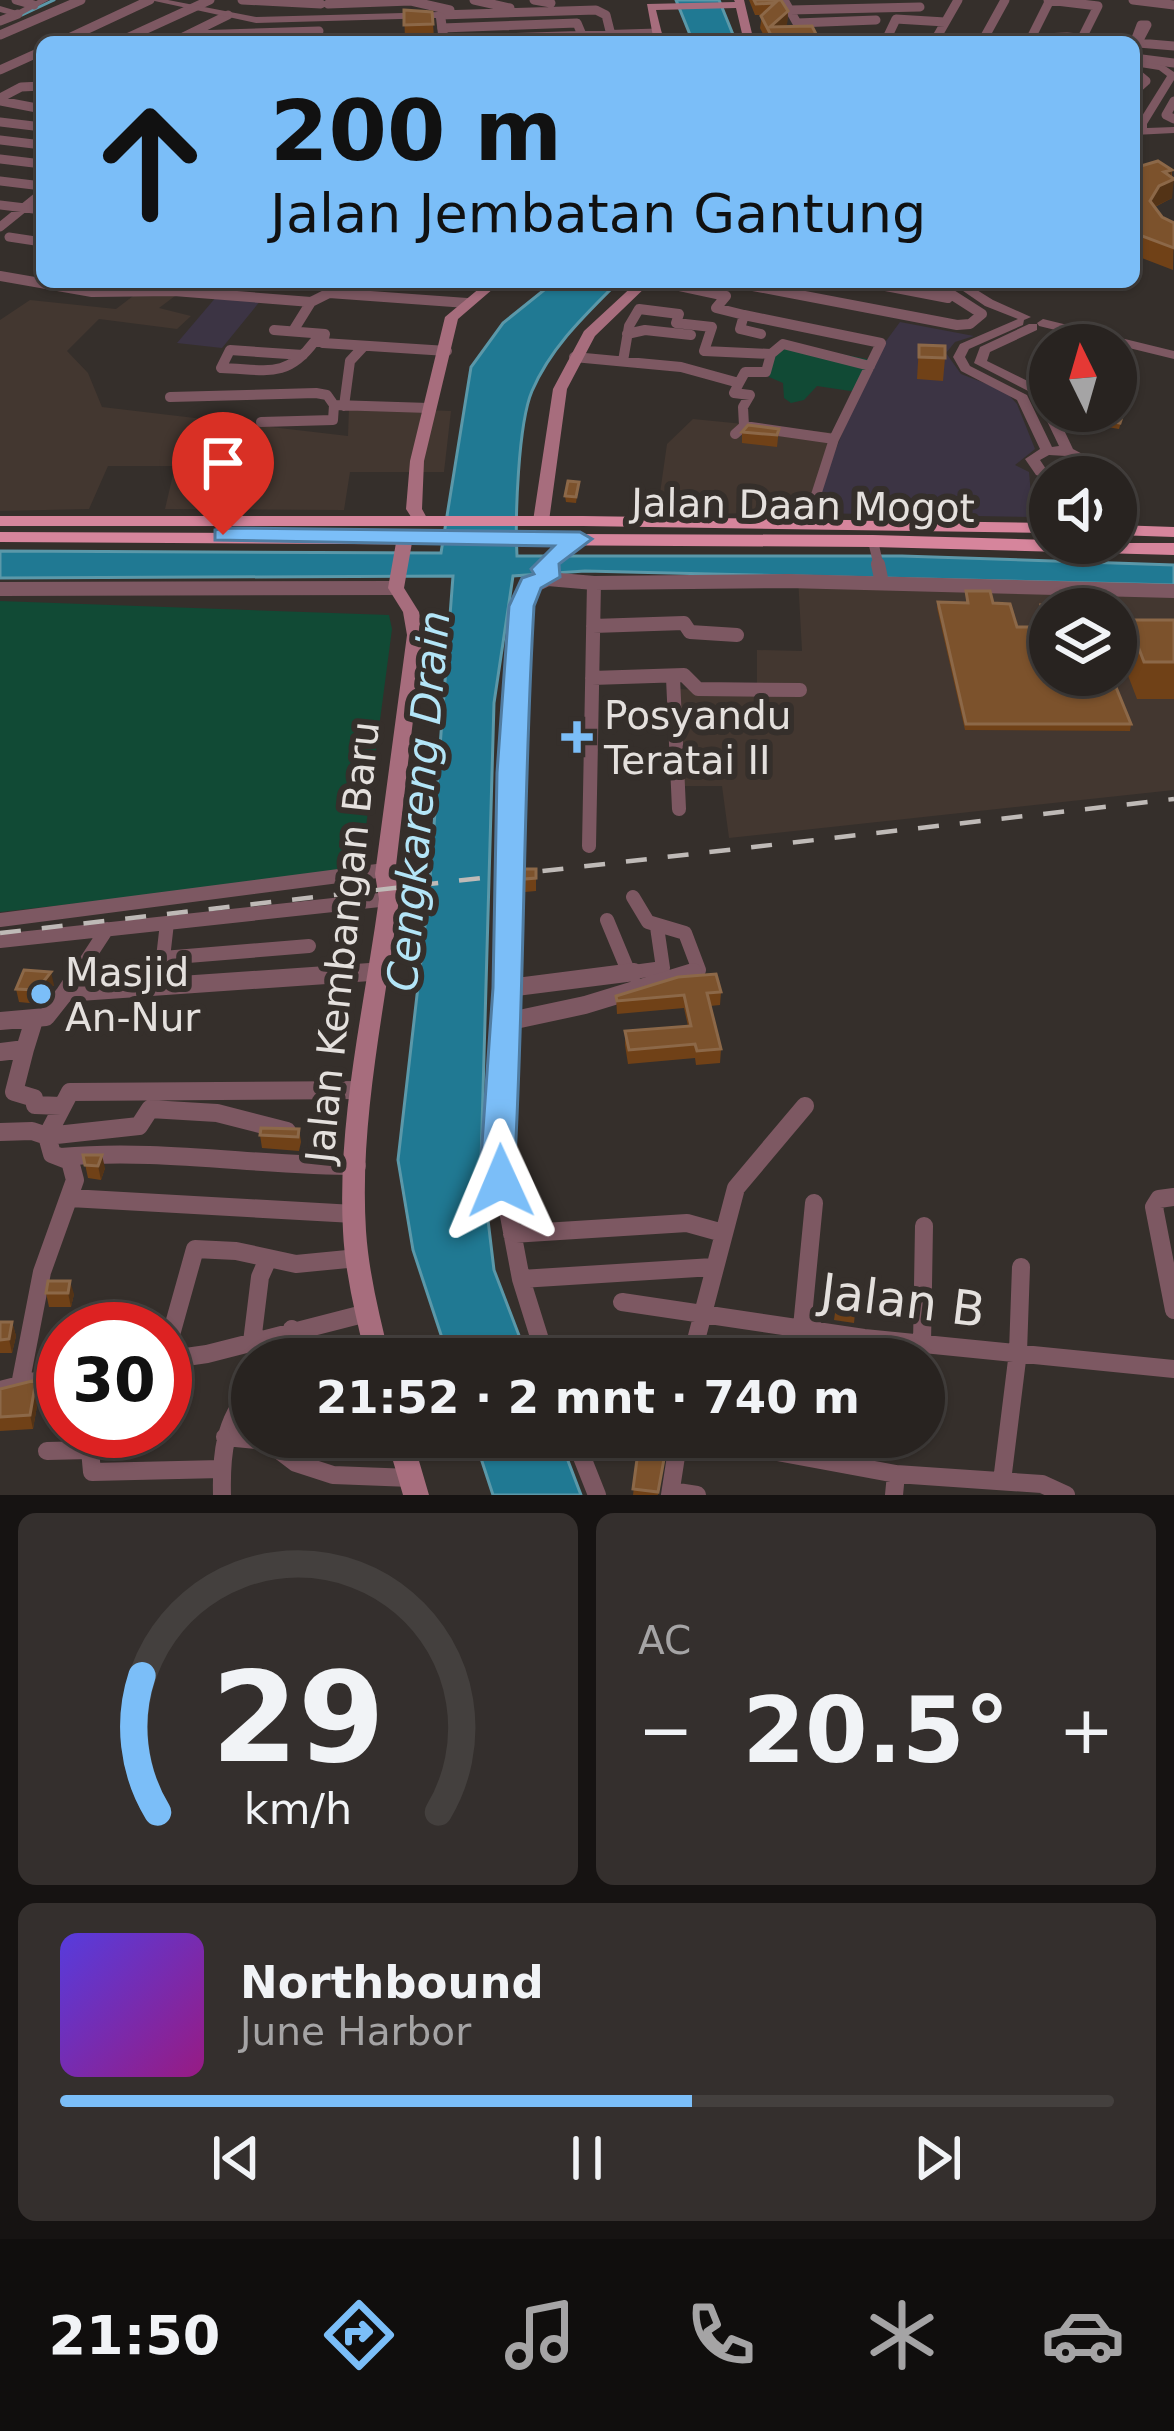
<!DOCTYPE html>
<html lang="id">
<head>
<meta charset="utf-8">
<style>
	:root { --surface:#282320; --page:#342f2d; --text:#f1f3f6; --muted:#a5a4a5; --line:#44403e; --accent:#7bbef8 }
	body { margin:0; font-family:"DejaVu Sans",sans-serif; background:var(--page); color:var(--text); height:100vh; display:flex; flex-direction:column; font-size:45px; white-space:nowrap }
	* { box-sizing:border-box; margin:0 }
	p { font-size:39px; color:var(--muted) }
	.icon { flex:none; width:66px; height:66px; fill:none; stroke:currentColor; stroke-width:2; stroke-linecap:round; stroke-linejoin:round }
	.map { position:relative; height:1495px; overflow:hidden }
	.panel { display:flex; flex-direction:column; gap:18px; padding:18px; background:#161312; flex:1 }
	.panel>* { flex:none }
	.banner { position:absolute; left:36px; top:36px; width:1104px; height:252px; border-radius:18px; box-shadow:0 3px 9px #0004,0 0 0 3px var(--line); background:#7bbef8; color:#111; overflow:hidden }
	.needle { width:78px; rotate:355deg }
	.controls { position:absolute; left:1029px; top:324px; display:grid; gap:24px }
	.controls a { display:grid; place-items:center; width:108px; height:108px; border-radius:50%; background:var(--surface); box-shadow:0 3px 9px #0004,0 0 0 3px var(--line); font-size:60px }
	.speed { position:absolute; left:36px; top:1302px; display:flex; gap:24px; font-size:60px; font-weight:700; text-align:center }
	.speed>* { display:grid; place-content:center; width:156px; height:156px; border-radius:50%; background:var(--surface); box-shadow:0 3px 9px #0004,0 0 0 3px var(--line); line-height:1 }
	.speed .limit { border:18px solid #d22; background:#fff; color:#111 }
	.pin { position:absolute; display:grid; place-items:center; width:102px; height:102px; color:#fff; margin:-123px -51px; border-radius:50% 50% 50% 0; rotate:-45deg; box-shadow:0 0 12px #0007 }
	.pin .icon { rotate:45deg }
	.me { position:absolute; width:132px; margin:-66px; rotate:359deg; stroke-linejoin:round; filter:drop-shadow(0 0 9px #0008) }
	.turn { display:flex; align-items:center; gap:42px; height:252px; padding:0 36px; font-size:54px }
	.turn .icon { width:156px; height:156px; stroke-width:2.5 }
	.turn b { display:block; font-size:84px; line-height:102px }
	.big { font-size:90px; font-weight:800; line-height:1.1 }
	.panel .tile { flex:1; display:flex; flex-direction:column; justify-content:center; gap:18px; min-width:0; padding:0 42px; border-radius:18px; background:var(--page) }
	.panel .dial { align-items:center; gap:0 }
	.dial svg { height:312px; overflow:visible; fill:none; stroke:var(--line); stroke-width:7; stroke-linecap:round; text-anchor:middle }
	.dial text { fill:var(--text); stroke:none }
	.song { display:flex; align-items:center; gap:36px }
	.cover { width:144px; height:144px; border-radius:18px; background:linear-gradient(135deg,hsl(250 70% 55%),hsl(310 70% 35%)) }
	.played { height:12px; border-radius:6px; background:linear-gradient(90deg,var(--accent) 60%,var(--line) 60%) }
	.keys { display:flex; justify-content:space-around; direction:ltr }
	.heat { display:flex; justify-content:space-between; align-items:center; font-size:66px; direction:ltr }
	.panel .tiles { flex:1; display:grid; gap:18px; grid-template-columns:1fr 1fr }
	.tile:last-child { grid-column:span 2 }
	.trip { position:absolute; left:231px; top:1338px; width:714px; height:120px; border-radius:60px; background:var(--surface); box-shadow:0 3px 9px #0004,0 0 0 3px var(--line); font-weight:800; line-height:120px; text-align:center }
	.tab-bar { display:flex; height:192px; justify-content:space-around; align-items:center; background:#100e0d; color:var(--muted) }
	.tab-bar .icon { width:84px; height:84px }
	.tab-bar .on { color:var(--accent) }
	.tab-bar b { font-size:54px; color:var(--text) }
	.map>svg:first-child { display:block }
</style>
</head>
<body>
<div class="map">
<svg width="1174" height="1495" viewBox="0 0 1174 1495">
	<rect width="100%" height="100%" fill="#352f2b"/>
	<path fill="#433730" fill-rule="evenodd" d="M137 293 175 296 159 308 191 316 177 329 99 319 67 351 88 373 102 407 348 436 349 407 451 411 444 472H350L344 510 165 509 175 466H108L89 509 0 511V320L30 300 116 309Z
		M693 419 834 433 810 513 657 514 667 444Z
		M798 577 1174 585V790L729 838 722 786H678L672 689 757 691V650L802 651ZM1050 609H1116V675H1050Z"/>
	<path fill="#3c3444" d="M217 296 261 300 222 348 177 343Z
		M900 322 974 336 955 342 946 353 961 374 1005 391 1017 404 1035 449 1015 465 1029 472 1033 517 810 513 872 360Z"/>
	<path fill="#114a35" d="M784 343 872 360 857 392 817 386 804 400 791 403 784 398 783 383 769 377 775 354Z
		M0 601 389 615 392 629 360 872 0 912Z"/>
	<path fill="#207993" stroke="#5b98a9" stroke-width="3" d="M676 0H719L736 42H693Z
		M554 282H618C585 315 551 347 532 391 518 424 515 519 517 556H902L1174 565V585L585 571 513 576 494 703 481 1162 494 1270 528 1359H449L413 1250 398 1160 429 891 453 576 0 578V551L441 553 471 367 503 323Z
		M474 1437H559L581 1495H493Z"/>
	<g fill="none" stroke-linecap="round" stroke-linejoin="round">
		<path stroke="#5b98a9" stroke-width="3" d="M22 15 54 0"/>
		<path stroke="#7d5862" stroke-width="9" d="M16 0 34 5
			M242 0 321 4
			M474 0 510 8
			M534 0 551 3
			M784 0 797 23 876 20
			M1048 0 1098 6 1082 38
			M1133 0 1174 5
			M328 4 411 1 450 10
			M790 10 920 7
			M440 15 596 10 606 15 611 35
			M0 21 18 14
			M442 28 577 23 585 42
			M0 35 81 0
			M194 35 319 31
			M1031 38 1050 0
			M443 40 657 33
			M983 40 1005 0
			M1135 41 1141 25H1147L1138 42
			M60 42 150 0
			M118 42 210 0
			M173 42 228 15
			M920 42 887 38 896 19 945 22
			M934 42 1067 37 1174 46
			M934 42 958 0
			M1134 58 1174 63
			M0 70 42 51
			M1134 71 1146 81 1136 90
			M0 98 21 87 42 86
			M0 101 42 109
			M1174 101 1166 115 1174 119
			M0 122 42 127
			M0 140 42 145
			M0 159 42 164
			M0 181 42 186
			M0 205 42 210
			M0 227 42 193
			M9 237 42 242"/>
		<path stroke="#7d5862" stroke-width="10" d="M0 276 92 292 174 291 311 302 329 293 467 303
			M661 282 726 296 716 308 744 315 740 329 761 334
			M732 282 957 325 970 324 982 314 932 282
			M865 282 948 298
			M744 315 881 343 834 439 807 523
			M274 330 325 334 323 343 447 351
			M293 331 311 302
			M627 334 645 330 691 335
			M303 355 230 350 221 368C264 369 286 380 314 342H321
			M574 357 681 367 739 383 734 393 750 395 743 407 744 426
			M623 361 629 326 639 309 679 314 676 323 712 327 704 351 771 354
			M739 383 745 372H766L771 354 783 344 870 366
			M170 397 316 393 327 395 334 405 429 408
			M344 406 350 361 364 346
			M261 422 333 420 334 405
			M735 434 744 426 834 439
			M1117 471 1119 530
			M873 541 879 567
			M546 567 580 539"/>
		<path stroke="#7d5862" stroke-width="14" d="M545 564 548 577
			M878 564 882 583
			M594 583 788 581 1174 591
			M0 589 396 588
			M593 626 684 623 690 632 737 635
			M592 678 684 675 698 689 800 690
			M673 678 679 809
			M633 897 648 922 685 933 699 970 684 975
			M0 920 385 870
			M607 920 629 973
			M167 923 163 958 309 946
			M0 941 389 899
			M77 975 107 929
			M327 975 380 971
			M508 975 514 690 525 590 548 579 594 583 589 846
			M611 975 663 968 657 927"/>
		<path stroke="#7d5862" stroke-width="18" d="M79 972 65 993 370 972
			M508 972 498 1158 521 1279 546 1359
			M508 988 634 972
			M0 1021 46 1017 65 993
			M506 1022 585 1005 693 972
			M25 1049 14 1092 34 1098 35 1105 61 1106
			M0 1052 25 1049 34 1020
			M0 1132 32 1131 47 1136 139 1126 150 1109 217 1113 287 1131
			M47 1136 70 1092 362 1090
			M61 1157C159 1148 258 1166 357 1166
			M1174 1197 1159 1199 1154 1207 1174 1310
			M70 1198 354 1214
			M512 1234 687 1223 723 1233
			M521 1279 713 1267
			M622 1302 864 1338 1174 1369
			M802 1327 814 1203
			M252 1342 260 1277 267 1261
			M922 1344 924 1226
			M165 1356 195 1249 236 1251 296 1264 358 1258
			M285 1359 292 1329
			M691 1359 736 1188 805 1106
			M810 1359 815 1329
			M165 1360 207 1354 367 1313
			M20 1385 42 1272 75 1180 70 1161 52 1154 47 1136
			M0 1390 63 1374
			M225 1437 267 1441 296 1463 333 1475 411 1478
			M574 1437 597 1495
			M697 1437 896 1474 1042 1484 1066 1495
			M47 1451 90 1450 92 1472 221 1469
			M1002 1481 1018 1352 1021 1267
			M671 1491 697 1495
			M222 1495C221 1455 224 1421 252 1390
			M670 1495 679 1437
			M894 1495 896 1474"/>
		<path fill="#7d5862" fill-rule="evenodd" d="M38 0H49L18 17 0 12V6L17 11Z
			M150 0H168L256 17 440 12 445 15 449 42H439L436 18 256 23Z
			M1134 60 1165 66 1174 72V80L1147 124V128L1174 127V133L1134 135V129H1137V124L1167 76 1159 70 1134 66Z
			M950 282H964L993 300 1031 317 1024 320 1023 325 969 349 965 357 970 366 1027 395 1052 447 1059 446 1034 394 974 363 980 347 1029 324H1037V330L990 352 987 361 1044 389 1050 401V411H1055L1073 449 1088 457 1095 466 1079 477 1050 479 1036 475 1025 459 1040 449 1017 400 961 371 953 357 960 344 1018 319 985 306ZM1049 455 1066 456 1080 465 1064 474 1046 469 1040 460Z
			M1043 319 1174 351V359L1039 326 1037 323Z"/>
		<path fill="#a76d7d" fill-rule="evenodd" d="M734 0H744L754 42H744L736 8 656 10 664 42H654L647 4 735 2Z
			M487 282H501L458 319 424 461 422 509 428 520 420 525 415 523 406 509 410 461 445 317Z
			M637 282H651L595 336 567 389 549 521 546 524H536L533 521 553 389 584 331Z
			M405 532 413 537 404 588 419 612 423 635 395 874 399 899C385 1008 359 1121 366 1231 369 1275 380 1317 390 1359H366C356 1317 345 1274 343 1231 337 1121 364 1008 379 899L375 874 407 635 403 612 388 588 397 537Z
			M386 1437H412L429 1495H403Z"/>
		<path fill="#d6859c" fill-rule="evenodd" d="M0 516H583L1050 523V533L583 526H0Z
			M1116 525 1174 527V537L1116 535Z
			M0 532 873 535 1050 540V543H1174V555L873 547 0 542Z"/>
		<path stroke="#bfbab7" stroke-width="4.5" stroke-dasharray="21 21" stroke-linecap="butt" d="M0 933 1174 799"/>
	</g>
	<path fill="#704117" d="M749 0H781L788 11 787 24 783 27 817 36 816 42H767L760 28 762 15H755Z
		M404 10 433 24 434 37 405 39Z
		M1134 168 1172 170V198L1155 207 1162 217 1174 223 1173 270 1134 255Z
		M433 282 423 290 408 289 407 284Z
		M919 345 945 358 943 381 917 379Z
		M1126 405 1119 429 1078 422 1080 411Z
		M779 429 777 447 742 443V432Z
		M579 482 576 503 566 502 565 496Z
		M966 591 993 603 1017 627H1045L1040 611 1041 605 1131 724 1130 731 965 730 937 608 938 602 966 603Z
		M1128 620H1174V699H1137L1121 657Z
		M524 869H536V891L525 892Z
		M54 985 39 1004 19 1002 16 989Z
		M721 992 720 1005 710 1006 721 1049 720 1063 696 1065 695 1058 628 1064 625 1045V1031L688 1026 684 1008 617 1014 616 996Z
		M344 1104 342 1117 323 1118 322 1111Z
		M299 1129 301 1142 299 1151 262 1148 260 1135Z
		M83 1155 105 1168 101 1180 88 1178Z
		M48 1281 74 1294 71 1307H49L46 1293Z
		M838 1292 857 1295 854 1323 834 1320Z
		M0 1322H12L16 1336 12 1353H0Z
		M36 1380 39 1394 33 1429 0 1431V1389Z
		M640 1437H669L658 1495H633Z"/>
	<path fill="#533316" d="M788 11 787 24 772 38 770 27Z
		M1172 170 1170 181 1174 179 1172 198 1156 206 1146 221 1150 201 1164 172Z
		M51 972 54 985 39 1004 37 990Z
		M102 1155 105 1168 101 1180 98 1166Z
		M70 1281 74 1294 71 1307 68 1293Z
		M12 1322 16 1336 12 1353 9 1339Z
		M36 1380 39 1394 33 1429 30 1415Z"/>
	<path fill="#7c522c" stroke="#8c6848" stroke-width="3" d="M754 0H781L788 11 770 27 812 26 817 36 772 37 761 16 775 3 756 4Z
		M404 10 432 12 433 24 404 25Z
		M1158 161 1172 170 1164 172 1174 179 1159 186 1150 201 1162 217 1174 223V248L1134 233V168Z
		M919 345 945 346V358L919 357Z
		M1116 403 1126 405 1120 423 1078 416 1080 411H1116Z
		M748 425 779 429 777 435 742 432Z
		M568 481 579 482 576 497 565 496Z
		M966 591H990L993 603 1010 604 1017 627H1047L1041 605H1084L1085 609H1050V675H1111L1131 724H966L938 602 968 603Z
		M1128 620H1174V662H1144Z
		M524 869H536V878L524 879Z
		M24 970 51 972 37 990 16 989Z
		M716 974 721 992 707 993 721 1049 697 1051 695 1044 629 1050 625 1031 691 1026 684 995 617 1001 616 996 678 977Z
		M324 1097H343L342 1111H322Z
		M261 1128 299 1129 298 1137 260 1135Z
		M83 1155H102L98 1166 85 1165Z
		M48 1281H70L68 1293H46Z
		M838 1292 857 1295 855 1309 836 1306Z
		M0 1322H12L9 1339 0 1340Z
		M36 1380 30 1415 0 1417V1389Z
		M640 1437H668L658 1492 633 1489Z"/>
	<path fill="#7bbef8" stroke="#507ca1" stroke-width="3" d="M223 528 580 532 592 539 559 564 560 577 541 588 534 606C523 790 525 974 515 1158L519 1181 514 1190 501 1194 489 1190 481 1158 493 988 497 773 509 606 522 578 534 574 531 569 554 546 215 540V530Z"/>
	<g fill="#7bbef8" stroke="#352f2b" stroke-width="4.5">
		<path d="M571 719h12v12h12v12h-12v12h-12v-12h-12v-12h12z"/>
		<circle cx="41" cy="994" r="12"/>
	</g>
	<g text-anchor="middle" stroke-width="12" stroke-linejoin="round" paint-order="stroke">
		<g font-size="39" fill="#e4e0dd" stroke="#352f2b">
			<text transform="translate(803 505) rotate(1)" y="14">Jalan Daan Mogot</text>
			<text transform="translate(342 942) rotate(-84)" y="14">Jalan Kembangan Baru</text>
		</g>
		<g font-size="39" fill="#e4e0dd" stroke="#352f2b" text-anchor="start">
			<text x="604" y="729">Posyandu<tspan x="604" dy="45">Teratai II</tspan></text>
			<text x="65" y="986">Masjid<tspan x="65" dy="45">An-Nur</tspan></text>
		</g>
		<g font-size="42" font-style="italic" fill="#b3e5f7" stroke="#352f2b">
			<text transform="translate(418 801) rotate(-85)" y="15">Cengkareng Drain</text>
		</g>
		<g font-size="48" fill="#e4e0dd" stroke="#352f2b">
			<text transform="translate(903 1300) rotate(7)" y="17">Jalan B</text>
		</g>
	</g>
</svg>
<div class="controls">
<a><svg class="needle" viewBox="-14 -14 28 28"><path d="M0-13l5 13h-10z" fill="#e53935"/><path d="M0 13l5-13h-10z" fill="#a5a4a5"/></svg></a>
<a><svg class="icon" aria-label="sound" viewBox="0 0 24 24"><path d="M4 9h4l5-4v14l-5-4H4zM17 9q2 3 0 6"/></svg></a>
<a><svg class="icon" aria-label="layers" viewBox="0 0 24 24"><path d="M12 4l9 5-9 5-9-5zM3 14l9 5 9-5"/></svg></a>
</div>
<div class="speed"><div class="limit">30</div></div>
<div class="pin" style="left:223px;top:535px;background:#d93025"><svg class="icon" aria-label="arrive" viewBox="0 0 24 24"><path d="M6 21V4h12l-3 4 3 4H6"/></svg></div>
<svg class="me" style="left:501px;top:1181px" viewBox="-20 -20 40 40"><path d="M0-17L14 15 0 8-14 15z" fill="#7bbef8" stroke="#fff" stroke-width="4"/></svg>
<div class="trip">21:52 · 2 mnt · 740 m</div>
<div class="banner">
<div class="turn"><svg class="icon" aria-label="ahead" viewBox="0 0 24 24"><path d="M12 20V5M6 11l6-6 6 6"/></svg><div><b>200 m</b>Jalan Jembatan Gantung</div></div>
</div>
</div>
<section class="panel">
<div class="tiles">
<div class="tile dial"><svg viewBox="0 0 100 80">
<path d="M14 69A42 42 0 1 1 86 69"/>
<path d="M14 69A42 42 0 0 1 10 34" stroke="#7bbef8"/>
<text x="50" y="56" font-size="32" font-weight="700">29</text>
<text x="50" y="72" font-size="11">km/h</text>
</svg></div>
<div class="tile"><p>AC</p>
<div class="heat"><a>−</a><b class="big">20.5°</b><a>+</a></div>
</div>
<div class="tile">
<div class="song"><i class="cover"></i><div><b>Northbound</b><p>June Harbor</p></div></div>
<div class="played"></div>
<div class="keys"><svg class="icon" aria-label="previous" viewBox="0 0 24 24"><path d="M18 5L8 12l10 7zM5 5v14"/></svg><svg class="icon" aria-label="pause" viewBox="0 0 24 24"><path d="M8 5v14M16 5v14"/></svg><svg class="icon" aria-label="next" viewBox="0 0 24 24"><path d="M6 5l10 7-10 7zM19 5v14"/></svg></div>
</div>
</div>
</section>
<nav class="tab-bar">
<b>21:50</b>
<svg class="icon on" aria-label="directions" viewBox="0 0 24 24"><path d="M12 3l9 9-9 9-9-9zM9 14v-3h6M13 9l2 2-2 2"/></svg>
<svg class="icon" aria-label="music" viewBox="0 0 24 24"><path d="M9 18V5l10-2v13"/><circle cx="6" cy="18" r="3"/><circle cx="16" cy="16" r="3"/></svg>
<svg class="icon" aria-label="phone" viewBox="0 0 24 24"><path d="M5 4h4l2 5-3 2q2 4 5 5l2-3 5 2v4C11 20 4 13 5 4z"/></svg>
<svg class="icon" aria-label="climate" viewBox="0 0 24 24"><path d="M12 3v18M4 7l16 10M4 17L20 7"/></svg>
<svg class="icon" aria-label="car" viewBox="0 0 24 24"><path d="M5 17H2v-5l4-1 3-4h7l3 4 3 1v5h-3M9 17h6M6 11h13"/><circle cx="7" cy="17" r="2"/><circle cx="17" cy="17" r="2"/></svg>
</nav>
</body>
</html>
